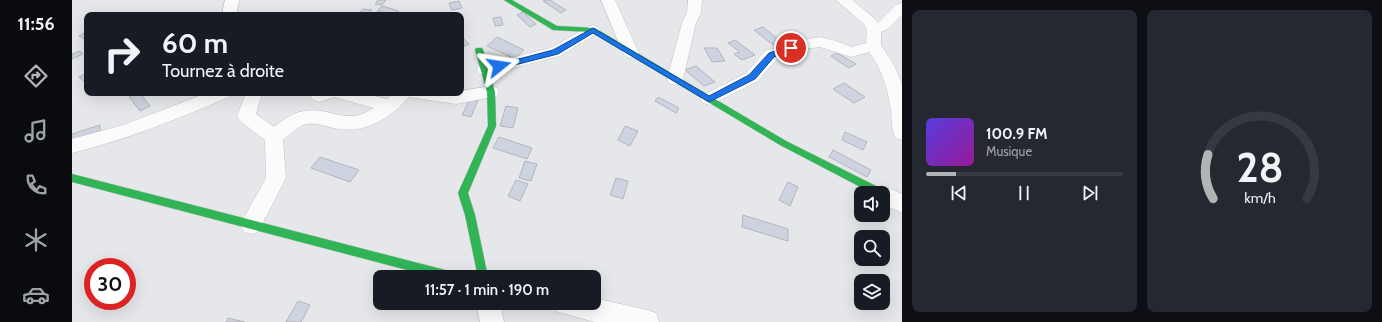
<!DOCTYPE html>
<html lang="fr">
<head>
<meta charset="utf-8">
<style>
	:root { --surface:#171b24; --page:#242831; --text:#f1f3f6; --muted:#9ea1a6; --line:#363941; --accent:#b2b3b6 }
	body { margin:0; font-family:Cabin,sans-serif; background:var(--page); color:var(--text); height:100vh; display:flex; flex-direction:column; font-size:15px; white-space:nowrap }
	* { box-sizing:border-box; margin:0 }
	p { font-size:13px; color:var(--muted) }
	.icon { flex:none; width:22px; height:22px; fill:none; stroke:currentColor; stroke-width:2; stroke-linecap:round; stroke-linejoin:round }
	.map { position:relative; flex:1; overflow:hidden }
	.side { display:flex; flex-direction:column; gap:10px; padding:10px; background:#0d0f14; width:480px }
	.side>* { flex:none }
	.banner { position:absolute; left:12px; top:12px; width:380px; height:84px; border-radius:8px; box-shadow:0 4px 16px #0002; background:#171b24; color:var(--text); overflow:hidden }
	.tools { position:absolute; left:782px; top:186px; display:grid; gap:8px }
	.tools a { display:grid; place-items:center; width:36px; height:36px; border-radius:8px; background:var(--surface); box-shadow:0 4px 16px #0002; font-size:20px }
	.speed { position:absolute; left:12px; top:258px; display:flex; gap:8px; font-size:20px; font-weight:700; text-align:center }
	.speed>* { display:grid; place-content:center; width:52px; height:52px; border-radius:50%; background:var(--surface); box-shadow:0 4px 16px #0002; line-height:1 }
	.speed .limit { border:6px solid #d22; background:#fff; color:#111 }
	.pin { position:absolute; display:grid; place-items:center; width:34px; height:34px; color:#fff; margin:-17px; border:2px solid #fff; border-radius:50%; box-shadow:0 1px 4px #0007 }
	.me { position:absolute; width:44px; margin:-22px; rotate:75deg; stroke-linejoin:round; filter:drop-shadow(0 0 3px #0008) }
	.turn { display:flex; align-items:center; gap:14px; height:84px; padding:0 12px; font-size:18px }
	.turn .icon { width:52px; height:52px; stroke-width:2.5 }
	.turn b { display:block; font-size:28px; line-height:34px }
	.side .widget { flex:1; display:flex; flex-direction:column; justify-content:center; gap:6px; min-width:0; padding:0 14px; border-radius:8px; background:var(--page) }
	.side .dial { align-items:center; gap:0 }
	.dial svg { height:104px; overflow:visible; fill:none; stroke:var(--line); stroke-width:7; stroke-linecap:round; text-anchor:middle }
	.dial text { fill:var(--text); stroke:none }
	.song { display:flex; align-items:center; gap:12px }
	.cover { width:48px; height:48px; border-radius:6px; background:linear-gradient(135deg,hsl(250 70% 55%),hsl(300 70% 35%)) }
	.played { height:4px; border-radius:2px; background:linear-gradient(90deg,var(--accent) 15%,var(--line) 15%) }
	.keys { display:flex; justify-content:space-around; direction:ltr }
	.side .tiles { flex:1; display:grid; gap:10px; grid-template-columns:repeat(2,1fr) }
	.trip { position:absolute; left:301px; top:270px; width:228px; height:40px; border-radius:8px; background:var(--surface); box-shadow:0 4px 16px #0002; font-weight:600; line-height:40px; text-align:center }
	main { display:flex; flex:1; min-height:0 }
	.tab-bar { display:flex; flex-direction:column; width:72px; justify-content:space-around; align-items:center; background:#090b0e; color:var(--muted) }
	.tab-bar .icon { width:28px; height:28px }
	.tab-bar .current { color:var(--accent) }
	.tab-bar b { font-size:18px; color:var(--text) }
	.map>svg:first-child { display:block }
</style>
</head>
<body>
<main>
<nav class="tab-bar">
<b>11:56</b>
<svg class="icon current" aria-label="directions" viewBox="0 0 24 24"><path d="M12 3l9 9-9 9-9-9zM9 14v-3h6M13 9l2 2-2 2"/></svg>
<svg class="icon" aria-label="music" viewBox="0 0 24 24"><path d="M9 18V5l10-2v13"/><circle cx="6" cy="18" r="3"/><circle cx="16" cy="16" r="3"/></svg>
<svg class="icon" aria-label="phone" viewBox="0 0 24 24"><path d="M5 4h4l2 5-3 2q2 4 5 5l2-3 5 2v4C11 20 4 13 5 4z"/></svg>
<svg class="icon" aria-label="climate" viewBox="0 0 24 24"><path d="M12 3v18M4 7l16 10M4 17L20 7"/></svg>
<svg class="icon" aria-label="car" viewBox="0 0 24 24"><path d="M5 17H2v-5l4-1 3-4h7l3 4 3 1v5h-3M9 17h6M6 11h13"/><circle cx="7" cy="17" r="2"/><circle cx="17" cy="17" r="2"/></svg>
</nav>
<div class="map">
<svg width="830" height="322" viewBox="0 0 830 322">
	<rect width="100%" height="100%" fill="#e5e7ea"/>
	<path fill="#cdd3e0" stroke="#b4b6b8" d="M306 0H314L310 5 303 4Z
		M474 0H478L494 10 489 13 471 1Z
		M387 1 390 8 380 10 377 3Z
		M310 6 327 11 323 15 305 11Z
		M291 9 300 10 297 15H286Z
		M451 12 464 24 458 27 445 15Z
		M429 17 431 25 423 26 421 18Z
		M691 27 712 44 704 47 682 30Z
		M15 31V40L7 36Z
		M389 36 397 44 389 48Z
		M425 37 452 50 443 59 415 46Z
		M663 40 683 55 670 60 662 54 668 52 656 43Z
		M632 48H645L653 61 640 62Z
		M8 51 11 54 0 59V54Z
		M765 53 784 64 777 68 759 56Z
		M624 66 643 82 632 86 613 70Z
		M15 73V84L7 77Z
		M772 83 793 97 782 103 761 89Z
		M65 93H68L78 106 68 111 57 97Z
		M586 97 607 108 604 113 583 101Z
		M398 99 406 100 399 117 390 115Z
		M434 106 446 108 441 128 428 126Z
		M28 125V131L0 141V134Z
		M553 126 566 131 558 146 546 140Z
		M773 132 795 142 791 150 770 140Z
		M427 137 460 148 455 159 421 148Z
		M761 150 799 170 795 177 757 157Z
		M248 157 287 170 278 182 239 168Z
		M453 161 465 164 459 181 447 178Z
		M544 178 556 181 551 199 538 195Z
		M444 180 456 184 448 201 436 196Z
		M716 182 726 187 718 206 707 200Z
		M671 215 716 229V241L670 227Z
		M226 301 238 305 229 322H214Z
		M156 318 173 322H154Z"/>
	<g fill="none" stroke-linecap="round" stroke-linejoin="round">
		<g stroke="#c1c3c5" stroke-width="1">
			<path id="street" d="M153 0H167L164 15H150Z
				M529 0H543L567 53 564 57 559 58 554 57 551 53Z
				M616 0H630L629 13 624 23 611 79 609 83 603 85 597 83 595 79 610 23 615 13Z
				M764 0H780L803 19 806 23 825 4 830 3V15L816 29 809 32V45L822 65 830 84V140L824 138C819 130 820 120 819 110 816 90 810 69 797 52L779 57 748 47 732 49 705 59 686 81 643 103 637 105 631 103 628 99 631 95 674 73 693 51 725 41 748 37 764 41 780 47 794 43 795 30 792 24Z
				M521 25 526 27 528 30 526 33 488 56 413 75 407 74 405 70 407 66 478 48 516 27Z
				M419 86 425 88 427 92 425 96 384 104 337 97C319 117 296 133 267 129 257 128 245 122 234 124 226 126 218 135 211 140L214 178 186 232 179 234 172 232 168 225 194 178 193 140 168 121 165 116 174 93H190L184 114 202 127C211 120 220 113 232 111 259 106 274 127 302 108L262 97 247 102 241 100 237 93H291L315 99 321 93H389V91Z
				M135 93H159L157 97C105 119 54 140 0 153V139L51 125Z
				M811 186 830 194V213L811 204V193H801L804 188Z
				M522 298 575 310 584 313 587 322H523L483 311 479 303H522Z
				M404 303H428L432 322H408Z"/>
		</g>
		<g stroke="#c1c3c5" stroke-width="1">
			<path id="fast" d="M432 0H440L485 26 523 28 714 141 812 190 814 193 812 196H811V193H800L708 145 519 32 481 30Z
				M404 48H410L411 50 423 92 424 126 396 193 403 215 416 277H406L393 215 386 193 416 126 415 92 403 50Z
				M0 174 381 272 385 273 386 277H362L0 182Z"/>
		</g>
		<use href="#street" fill="#fbfbfc" fill-rule="evenodd"/>
		<use href="#fast" fill="#30b455" fill-rule="evenodd"/>
	</g>
	<path fill="#1a73e8" stroke="#114b97" d="M521 28 637 96 677 75 697 53 719 45 723 48 702 57 683 79 637 102 521 33 486 54 427 69 423 66 424 65 481 50Z"/>
</svg>
<div class="tools">
<a><svg class="icon" aria-label="sound" viewBox="0 0 24 24"><path d="M4 9h4l5-4v14l-5-4H4zM17 9q2 3 0 6"/></svg></a>
<a><svg class="icon" aria-label="search" viewBox="0 0 24 24"><circle cx="10" cy="10" r="6"/><path d="M15 15l6 6"/></svg></a>
<a><svg class="icon" aria-label="layers" viewBox="0 0 24 24"><path d="M12 4l9 5-9 5-9-5zM3 14l9 5 9-5"/></svg></a>
</div>
<div class="speed"><div class="limit">30</div></div>
<div class="pin" style="left:719px;top:48px;background:#d93025"><svg class="icon" aria-label="arrive" viewBox="0 0 24 24"><path d="M6 21V4h12l-3 4 3 4H6"/></svg></div>
<svg class="me" style="left:427px;top:66px" viewBox="-20 -20 40 40"><path d="M0-17L14 15 0 8-14 15z" fill="#1a73e8" stroke="#fff" stroke-width="4"/></svg>
<div class="trip">11:57 · 1 min · 190 m</div>
<div class="banner">
<div class="turn"><svg class="icon" aria-label="right" viewBox="0 0 24 24"><path d="M7 20v-9h11M14 6l5 5-5 5"/></svg><div><b>60 m</b>Tournez à droite</div></div>
</div>
</div>
<section class="side">
<div class="tiles">
<div class="widget">
<div class="song"><i class="cover"></i><div><b>100.9 FM</b><p>Musique</p></div></div>
<div class="played"></div>
<div class="keys"><svg class="icon" aria-label="previous" viewBox="0 0 24 24"><path d="M18 5L8 12l10 7zM5 5v14"/></svg><svg class="icon" aria-label="pause" viewBox="0 0 24 24"><path d="M8 5v14M16 5v14"/></svg><svg class="icon" aria-label="next" viewBox="0 0 24 24"><path d="M6 5l10 7-10 7zM19 5v14"/></svg></div>
</div>
<div class="widget dial"><svg viewBox="0 0 100 80">
<path d="M14 69A42 42 0 1 1 86 69"/>
<path d="M14 69A42 42 0 0 1 10 35" stroke="#b2b3b6"/>
<text x="50" y="56" font-size="32" font-weight="700">28</text>
<text x="50" y="72" font-size="11">km/h</text>
</svg></div>
</div>
</section>
</main>
</body>
</html>
